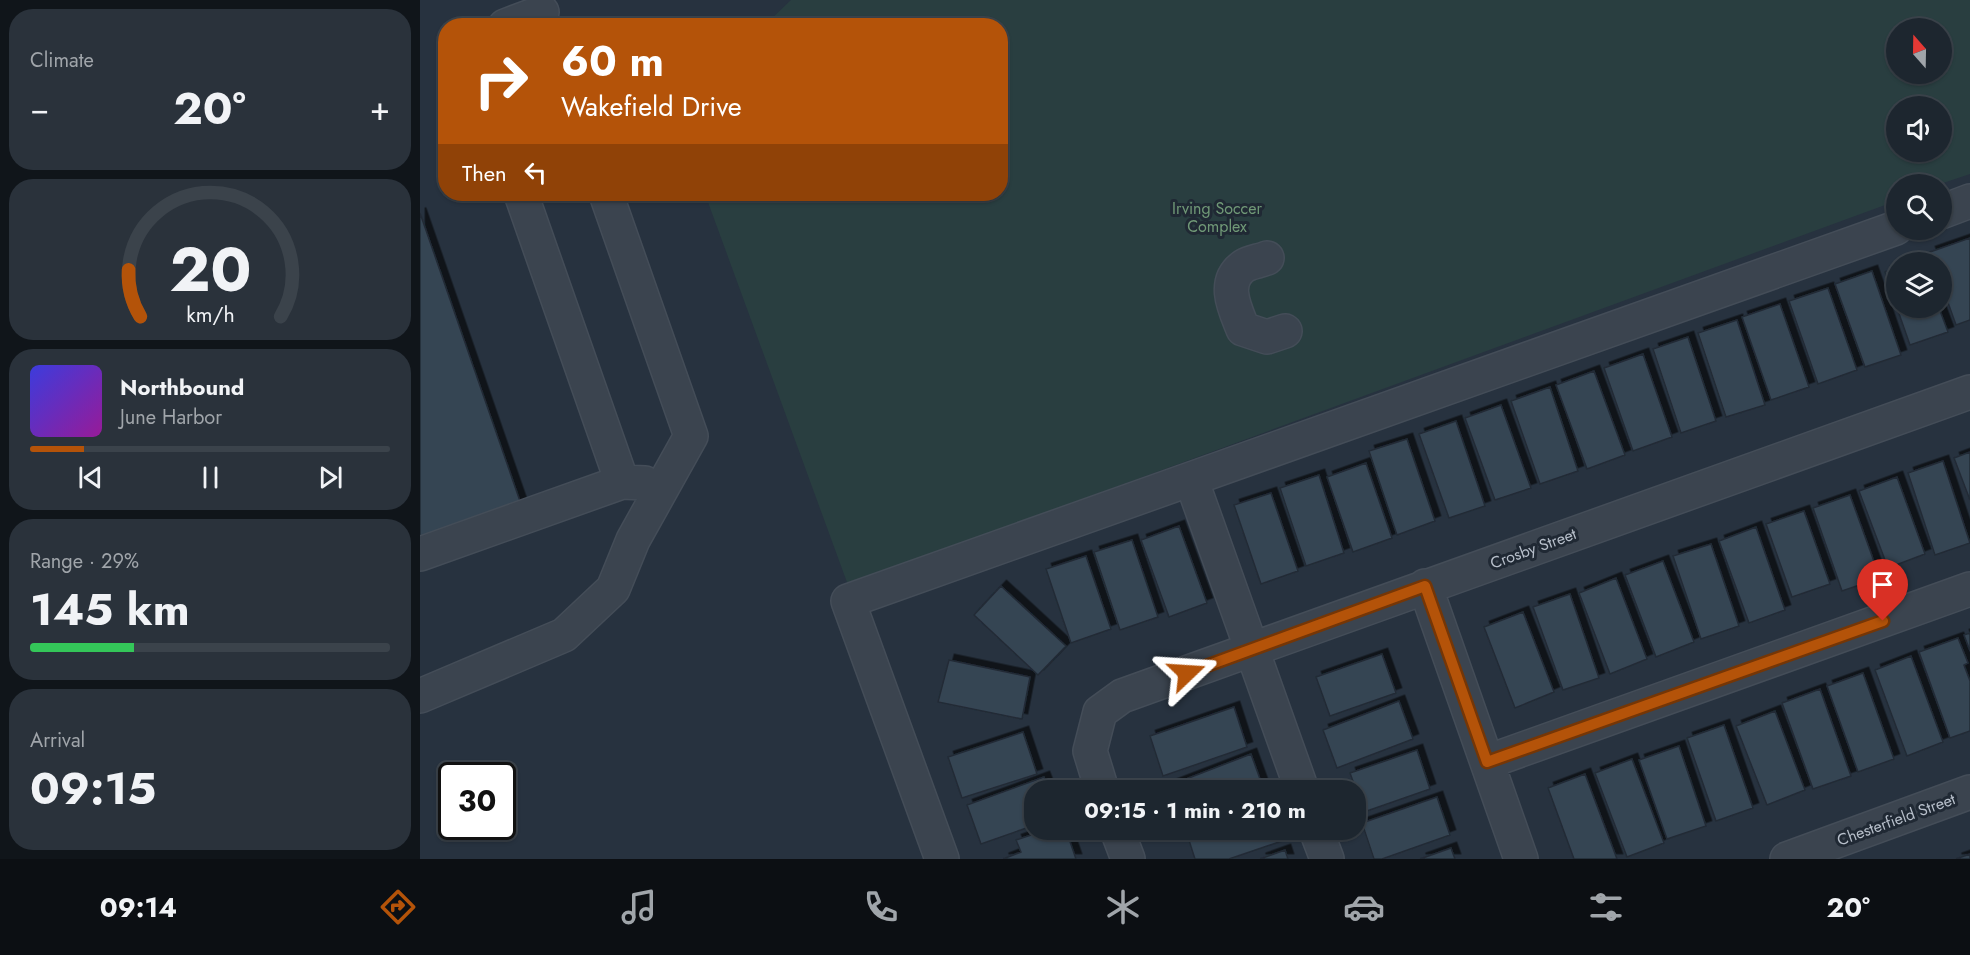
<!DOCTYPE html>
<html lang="en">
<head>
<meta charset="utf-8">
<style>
	:root { --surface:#1d262f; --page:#2a323b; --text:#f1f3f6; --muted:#a0a5aa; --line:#3b434b; --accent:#b45309 }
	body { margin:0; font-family:Jost,sans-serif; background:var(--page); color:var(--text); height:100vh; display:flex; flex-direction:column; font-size:22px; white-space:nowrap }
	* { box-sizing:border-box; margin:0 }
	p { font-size:20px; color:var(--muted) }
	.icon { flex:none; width:33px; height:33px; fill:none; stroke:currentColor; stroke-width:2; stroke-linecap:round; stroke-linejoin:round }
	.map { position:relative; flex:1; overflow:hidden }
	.sheet { display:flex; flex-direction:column; gap:9px; padding:9px; background:#10151a; width:420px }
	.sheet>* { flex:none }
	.hud { position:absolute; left:18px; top:18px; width:570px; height:183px; border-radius:24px; box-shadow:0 2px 4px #0004,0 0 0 2px var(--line); background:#b45309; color:#fff; overflow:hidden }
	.needle { width:39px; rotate:340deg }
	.tools { position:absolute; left:1466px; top:18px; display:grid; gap:12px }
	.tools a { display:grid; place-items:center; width:66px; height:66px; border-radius:50%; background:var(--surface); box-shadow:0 2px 4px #0004,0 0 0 2px var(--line); font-size:30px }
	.speed { position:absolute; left:18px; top:762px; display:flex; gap:12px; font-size:30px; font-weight:700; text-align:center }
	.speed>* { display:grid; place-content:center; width:78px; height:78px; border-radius:50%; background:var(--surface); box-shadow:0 2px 4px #0004,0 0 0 2px var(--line); line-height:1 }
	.speed .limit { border:3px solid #111; border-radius:9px; background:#fff; color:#111 }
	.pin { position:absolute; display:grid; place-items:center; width:51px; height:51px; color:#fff; margin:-62px -26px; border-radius:50% 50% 50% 0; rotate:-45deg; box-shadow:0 0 6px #0007 }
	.pin .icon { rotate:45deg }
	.me { position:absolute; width:66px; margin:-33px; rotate:70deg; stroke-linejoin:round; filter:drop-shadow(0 0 4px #0008) }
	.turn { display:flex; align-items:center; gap:21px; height:126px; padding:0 24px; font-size:27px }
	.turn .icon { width:78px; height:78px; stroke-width:2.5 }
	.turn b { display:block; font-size:42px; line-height:51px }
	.then { display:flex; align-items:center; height:57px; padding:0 24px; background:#0003; gap:12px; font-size:22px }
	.big { font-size:45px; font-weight:700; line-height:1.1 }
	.sheet .card { flex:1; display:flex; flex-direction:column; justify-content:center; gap:9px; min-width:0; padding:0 21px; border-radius:24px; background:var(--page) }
	.sheet .dial { align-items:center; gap:0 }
	.dial svg { height:156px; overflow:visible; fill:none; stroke:var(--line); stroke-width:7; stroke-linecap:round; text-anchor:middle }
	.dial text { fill:var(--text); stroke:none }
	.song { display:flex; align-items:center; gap:18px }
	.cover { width:72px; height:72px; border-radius:9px; background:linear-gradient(135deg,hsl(240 70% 55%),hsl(300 70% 35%)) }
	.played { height:6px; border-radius:3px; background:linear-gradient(90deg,var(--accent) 15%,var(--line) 15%) }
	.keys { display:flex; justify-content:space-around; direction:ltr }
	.heat { display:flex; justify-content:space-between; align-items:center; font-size:33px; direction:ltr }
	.charge { height:9px; border-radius:4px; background:linear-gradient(90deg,#34c759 29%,var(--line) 0) }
	.trip { position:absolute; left:604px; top:780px; width:342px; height:60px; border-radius:24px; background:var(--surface); box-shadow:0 2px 4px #0004,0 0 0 2px var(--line); font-weight:700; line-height:60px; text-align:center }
	.tab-bar { display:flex; height:96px; justify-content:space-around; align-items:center; background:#0c0f13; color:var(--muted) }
	.tab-bar .icon { width:42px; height:42px }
	.tab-bar .selected { color:var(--accent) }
	.tab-bar b { font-size:27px; color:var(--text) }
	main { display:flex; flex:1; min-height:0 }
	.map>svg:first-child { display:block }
</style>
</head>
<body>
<main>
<section class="sheet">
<div class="card"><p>Climate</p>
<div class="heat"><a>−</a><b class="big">20°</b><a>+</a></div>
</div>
<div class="card dial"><svg viewBox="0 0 100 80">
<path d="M14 69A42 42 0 1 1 86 69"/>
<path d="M14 69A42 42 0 0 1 8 45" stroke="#b45309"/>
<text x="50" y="56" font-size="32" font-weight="700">20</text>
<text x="50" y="72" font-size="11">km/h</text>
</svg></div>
<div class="card">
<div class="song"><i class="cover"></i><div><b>Northbound</b><p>June Harbor</p></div></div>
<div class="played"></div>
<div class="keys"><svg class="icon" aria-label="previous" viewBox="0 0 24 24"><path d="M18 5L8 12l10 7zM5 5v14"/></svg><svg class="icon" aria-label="pause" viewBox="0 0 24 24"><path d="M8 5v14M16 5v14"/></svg><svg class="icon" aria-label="next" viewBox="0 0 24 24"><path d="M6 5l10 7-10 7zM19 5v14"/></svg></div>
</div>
<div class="card"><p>Range · 29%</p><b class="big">145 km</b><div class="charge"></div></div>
<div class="card"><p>Arrival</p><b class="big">09:15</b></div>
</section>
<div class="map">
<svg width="1550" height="859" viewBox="0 0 1550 859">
	<defs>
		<filter id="shadow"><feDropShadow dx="5.5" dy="-5.5" stdDeviation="0" flood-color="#0009"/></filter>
	</defs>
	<rect width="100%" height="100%" fill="#27323f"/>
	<path fill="#293e40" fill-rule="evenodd" d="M371 0H1550V174L1520 184H1476V201L428 585 285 194H580V26L345 25ZM1476 28H1521V74H1476ZM1476 106H1521V152H1476Z"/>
	<path fill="#364453" stroke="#222b36" stroke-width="1.5" filter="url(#shadow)" d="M0 213 101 504 0 539Z
		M1550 238V320L1536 325 1521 283V262H1514L1510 252Z
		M1476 268V304L1465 272Z
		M1452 271 1481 355 1445 367 1415 284Z
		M1408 288 1437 370 1398 384 1369 301Z
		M1360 304 1389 387 1351 400 1322 317Z
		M1477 308H1519L1528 332 1490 345Z
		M1317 320 1345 405 1306 417 1278 333Z
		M1268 337 1296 421 1261 433 1233 349Z
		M1223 354 1252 437 1213 451 1184 368Z
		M1174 371 1205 455 1167 469 1136 385Z
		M1130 387 1158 471 1120 484 1091 401Z
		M1081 405 1111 488 1075 500 1045 418Z
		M1036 421 1065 506 1029 518 999 434Z
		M987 439 1015 521 977 535 949 451Z
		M1550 452V500L1534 458Z
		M1523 461 1550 543 1515 555 1488 473Z
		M946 463 972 538 933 552 907 477Z
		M899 475 924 553 886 566 860 488Z
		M1477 477 1505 554 1468 568 1439 491Z
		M851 493 878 571 841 584 814 505Z
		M1430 495 1460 578 1422 591 1393 508Z
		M1384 511 1410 584 1372 597 1346 524Z
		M759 526 787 603 749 617 721 540Z
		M1336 527 1365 610 1329 623 1299 541Z
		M712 540 738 617 700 630 674 552Z
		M1291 544 1319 626 1281 639 1253 556Z
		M666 556 691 629 651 643 626 569Z
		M1243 561 1274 642 1236 657 1205 575Z
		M1196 578 1227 659 1190 674 1159 593Z
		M581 586 646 646 618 675 554 615Z
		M1150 594 1179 678 1143 690 1113 607Z
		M1103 612 1134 692 1095 708 1064 627Z
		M1550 633V651L1544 635Z
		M1538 638 1548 663 1544 665 1550 681V731L1530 738 1499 652Z
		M962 654 976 693 910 716 896 677Z
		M1491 656 1523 742 1487 756 1455 670Z
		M529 660 610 677 602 719 518 702Z
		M1443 673 1474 759 1438 772 1407 686Z
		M1400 689 1431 776 1393 789 1362 703Z
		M979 701 993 739 917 768 903 730Z
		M814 707 827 747 743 776 730 736Z
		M1355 711 1385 790 1347 805 1316 726Z
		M1304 725 1333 808 1296 821 1267 738Z
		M603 732 617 774 542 798 528 757Z
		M1259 746 1286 826 1247 839 1219 760Z
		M997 750 1010 789 944 812 930 773Z
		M831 754 844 790H750L748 786Z
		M1212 759 1244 843 1207 857 1175 773Z
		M1165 774 1197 859H1154L1128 788Z
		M624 777 629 790H615V825L561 844 547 805Z
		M1017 797 1030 835 962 859H954L942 823Z
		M626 830H646L656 859H583L601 852 596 840Z
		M771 830H858L862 841 809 859H775L766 831Z
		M1031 848 1035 859H1000Z
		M865 850 868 859H840Z
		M1550 854V859H1536Z"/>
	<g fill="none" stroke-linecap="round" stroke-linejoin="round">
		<g stroke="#444d58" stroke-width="36">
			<path id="minor" d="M85 26 122 12
				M101 194 202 482
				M1521 212 1550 201
				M847 258C840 261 830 262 824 266 801 282 815 309 823 329L847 337 865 331
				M771 479 882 790
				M0 554 202 482 225 483
				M1005 586 1101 859
				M0 696 144 635 193 589 213 540 271 436 186 194
				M1067 762 1550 589
				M682 790 670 751 680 712 702 696 1550 392
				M697 830 708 859
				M896 830 907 859
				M522 859 428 601 1476 228
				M1367 859 1550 792"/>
		</g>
		<use href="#minor" stroke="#3b444f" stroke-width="33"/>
	</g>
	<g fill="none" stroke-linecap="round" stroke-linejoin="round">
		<g stroke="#753606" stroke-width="15">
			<path id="route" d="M767 673 1005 586 1067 762 1463 621"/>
		</g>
		<use href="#route" stroke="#b45309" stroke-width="10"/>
	</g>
	<g text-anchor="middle" stroke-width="6" stroke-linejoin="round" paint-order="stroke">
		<g font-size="16" fill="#709977" stroke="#202934">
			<text x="797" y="214">Irving Soccer<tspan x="797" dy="18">Complex</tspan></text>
		</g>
		<g font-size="16" fill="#b7bfca" stroke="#202934">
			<text transform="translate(1113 548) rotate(-20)" y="6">Crosby Street</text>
			<text transform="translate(1476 819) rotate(-20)" y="6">Chesterfield Street</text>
		</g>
	</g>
</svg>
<div class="tools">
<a><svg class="needle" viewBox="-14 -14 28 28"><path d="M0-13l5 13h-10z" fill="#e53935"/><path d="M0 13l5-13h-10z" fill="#a0a5aa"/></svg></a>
<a><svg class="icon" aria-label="sound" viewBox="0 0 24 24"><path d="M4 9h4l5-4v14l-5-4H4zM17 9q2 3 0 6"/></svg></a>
<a><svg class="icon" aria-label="search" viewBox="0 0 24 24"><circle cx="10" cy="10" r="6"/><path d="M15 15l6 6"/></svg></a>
<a><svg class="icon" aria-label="layers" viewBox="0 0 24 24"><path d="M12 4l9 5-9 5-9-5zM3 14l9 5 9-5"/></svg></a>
</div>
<div class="speed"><div class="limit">30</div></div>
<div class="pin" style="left:1463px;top:621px;background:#d93025"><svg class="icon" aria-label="arrive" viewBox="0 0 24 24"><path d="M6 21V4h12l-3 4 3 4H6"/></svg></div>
<svg class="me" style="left:767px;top:673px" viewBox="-20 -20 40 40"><path d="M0-17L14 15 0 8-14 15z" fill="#b45309" stroke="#fff" stroke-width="4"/></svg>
<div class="trip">09:15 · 1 min · 210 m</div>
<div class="hud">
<div class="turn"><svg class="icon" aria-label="right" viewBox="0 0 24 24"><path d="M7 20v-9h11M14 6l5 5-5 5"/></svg><div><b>60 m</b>Wakefield Drive</div></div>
<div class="then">Then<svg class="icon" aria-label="left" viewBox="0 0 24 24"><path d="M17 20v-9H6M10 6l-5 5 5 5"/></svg></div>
</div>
</div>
</main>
<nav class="tab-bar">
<b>09:14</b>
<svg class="icon selected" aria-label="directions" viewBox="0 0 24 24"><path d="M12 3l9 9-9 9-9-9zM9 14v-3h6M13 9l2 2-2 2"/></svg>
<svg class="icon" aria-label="music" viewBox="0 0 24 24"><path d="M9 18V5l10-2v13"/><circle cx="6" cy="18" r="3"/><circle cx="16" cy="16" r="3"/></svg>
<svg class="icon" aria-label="phone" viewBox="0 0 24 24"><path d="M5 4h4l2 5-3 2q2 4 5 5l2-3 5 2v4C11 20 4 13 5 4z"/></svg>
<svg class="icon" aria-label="climate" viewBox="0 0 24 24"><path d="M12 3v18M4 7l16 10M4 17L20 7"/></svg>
<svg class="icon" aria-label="car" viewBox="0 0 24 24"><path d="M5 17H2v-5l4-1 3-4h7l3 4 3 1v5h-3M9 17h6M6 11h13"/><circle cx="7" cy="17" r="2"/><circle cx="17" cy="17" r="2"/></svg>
<svg class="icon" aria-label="filters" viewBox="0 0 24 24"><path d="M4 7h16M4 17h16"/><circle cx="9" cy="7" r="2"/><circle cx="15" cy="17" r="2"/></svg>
<b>20°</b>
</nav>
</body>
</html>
